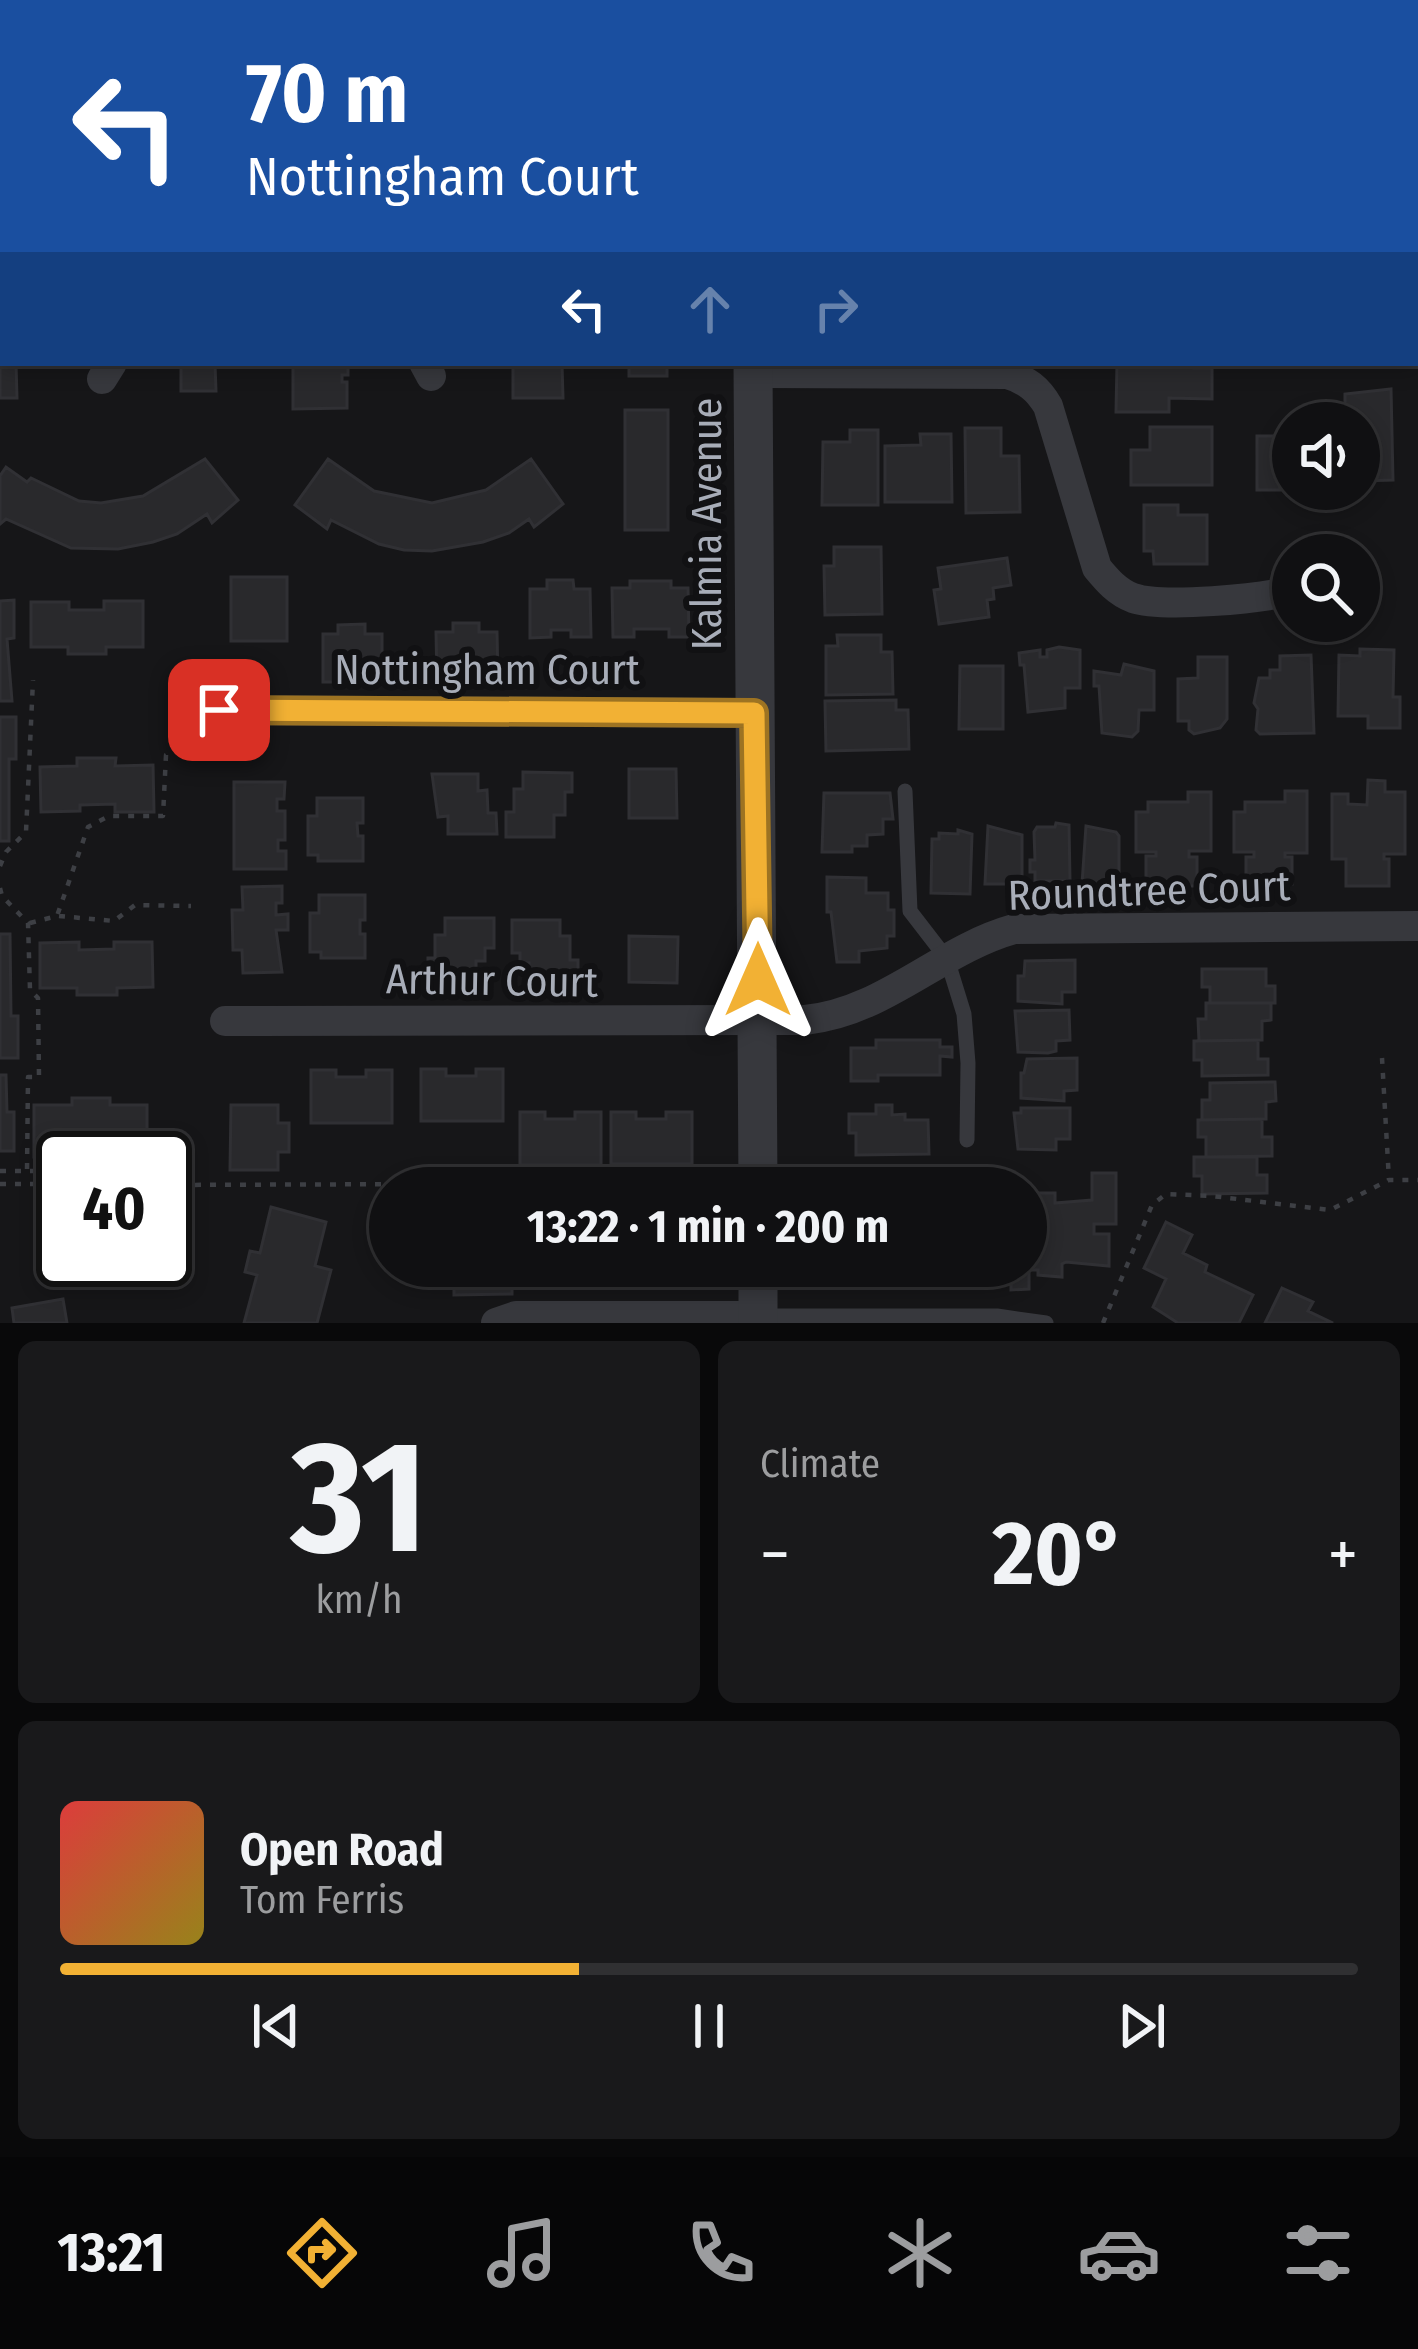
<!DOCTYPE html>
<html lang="en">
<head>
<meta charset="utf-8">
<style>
	:root { --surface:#101012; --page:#19191b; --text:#f1f3f6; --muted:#9c9d9f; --line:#303032; --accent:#f2b134 }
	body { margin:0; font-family:"Fira Sans Condensed",sans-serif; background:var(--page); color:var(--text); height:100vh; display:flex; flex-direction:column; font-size:45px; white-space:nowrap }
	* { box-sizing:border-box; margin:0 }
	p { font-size:39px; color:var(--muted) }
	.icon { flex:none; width:66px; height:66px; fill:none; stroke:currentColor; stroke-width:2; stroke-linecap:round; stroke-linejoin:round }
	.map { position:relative; height:1323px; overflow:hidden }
	.drawer { display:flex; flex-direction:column; gap:18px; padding:18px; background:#09090a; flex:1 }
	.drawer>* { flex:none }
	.hud { position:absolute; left:0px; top:0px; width:1419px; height:366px; box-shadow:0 6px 18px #0003,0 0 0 3px var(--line); background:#1a4fa0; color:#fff; overflow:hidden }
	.controls { position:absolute; left:1272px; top:402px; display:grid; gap:24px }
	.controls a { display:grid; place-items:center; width:108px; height:108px; border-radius:50%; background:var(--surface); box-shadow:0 6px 18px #0003,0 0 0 3px var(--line); font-size:60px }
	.speed { position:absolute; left:36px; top:1131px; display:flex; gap:24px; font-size:60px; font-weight:700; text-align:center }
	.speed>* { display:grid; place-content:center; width:156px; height:156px; border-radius:50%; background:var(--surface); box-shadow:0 6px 18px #0003,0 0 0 3px var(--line); line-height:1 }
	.speed .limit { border:6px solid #111; border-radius:18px; background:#fff; color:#111 }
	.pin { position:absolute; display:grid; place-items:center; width:102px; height:102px; color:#fff; margin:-51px; border-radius:24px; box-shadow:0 6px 18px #0006 }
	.me { position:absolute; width:132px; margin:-66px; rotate:0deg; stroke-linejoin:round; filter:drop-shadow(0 0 9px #0008) }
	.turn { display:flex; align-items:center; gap:42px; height:252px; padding:0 48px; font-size:54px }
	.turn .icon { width:156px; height:156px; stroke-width:2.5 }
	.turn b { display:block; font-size:84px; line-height:102px }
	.lanes { display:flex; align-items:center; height:114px; padding:0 48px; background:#0003; justify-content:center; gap:60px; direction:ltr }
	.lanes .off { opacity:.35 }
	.big { font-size:90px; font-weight:700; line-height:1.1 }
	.drawer .widget { flex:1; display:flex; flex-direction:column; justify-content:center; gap:18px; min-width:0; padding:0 42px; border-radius:18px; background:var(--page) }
	.drawer .dial { align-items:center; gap:0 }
	.dial b { font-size:156px; line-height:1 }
	.song { display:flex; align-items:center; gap:36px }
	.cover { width:144px; height:144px; border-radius:18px; background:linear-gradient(135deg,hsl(0 70% 55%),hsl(50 70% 35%)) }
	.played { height:12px; border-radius:6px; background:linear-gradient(90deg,var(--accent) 40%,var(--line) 40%) }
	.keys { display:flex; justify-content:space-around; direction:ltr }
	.heat { display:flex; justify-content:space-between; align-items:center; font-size:66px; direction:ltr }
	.drawer .tiles { flex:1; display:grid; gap:18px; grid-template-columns:1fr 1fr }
	.widget:last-child { grid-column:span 2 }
	.trip { position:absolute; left:369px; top:1167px; width:678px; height:120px; border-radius:60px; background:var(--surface); box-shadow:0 6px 18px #0003,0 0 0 3px var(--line); font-weight:700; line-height:120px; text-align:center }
	.dock { display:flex; height:192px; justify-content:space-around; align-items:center; background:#060607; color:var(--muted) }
	.dock .icon { width:84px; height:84px }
	.dock .current { color:var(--accent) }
	.dock b { font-size:54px; color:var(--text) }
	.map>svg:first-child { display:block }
</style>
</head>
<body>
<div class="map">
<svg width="1418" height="1323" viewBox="0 0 1418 1323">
	<rect width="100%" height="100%" fill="#161618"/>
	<path fill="#29292c" stroke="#303034" stroke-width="3" d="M0 26H3V105H0Z
		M0 128H3V246H0Z
		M0 271 3 363H16L17 398H0Z
		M181 363H246L215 364 216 391H181Z
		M293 363H348V375H342V382H347V408L293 409Z
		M513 363H569L562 364 563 398H513Z
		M629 363H667V376H629Z
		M1117 363H1194V368H1212V399L1169 398V412H1116Z
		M1391 389 1393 480 1360 481 1359 423H1331V408H1345V394Z
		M625 410H668V530H625Z
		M1284 424H1293V485H1280V490H1257V436H1284Z
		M1150 427H1212V485H1131V450H1150Z
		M965 428H1001V456H1019L1020 512 966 513Z
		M850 430H878V505H822L823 442H850Z
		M920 434H951L952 502H885V446L921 445Z
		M205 459 238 500 212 523 207 514 177 534 153 542 118 549 71 548 6 519 0 524V476L6 467 27 482 31 478 79 501 101 503 143 496Z
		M328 459 374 491 432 503 486 490 531 459 563 504 534 527 529 519 509 533 483 542 432 551 404 550 379 544 331 520 327 529 295 505Z
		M1144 505H1178V515H1207V564H1154L1153 551H1144Z
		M834 547H881L882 614 825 615 824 566H834Z
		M1007 558 1011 585 993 588 994 599 987 600 989 617 939 624 934 590 941 589 938 568Z
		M231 577H287V641H231Z
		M547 580H573L574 589H590L591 637H571V630H551V637L530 638V589H547Z
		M630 581H671V588H688L689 637H669V629H634V637H613L612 588H630Z
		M14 600V638L7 639 12 701H0V601Z
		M104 601H143V647H106V654H68V647H31V602H69V610H104Z
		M453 623H479V632H497L498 681H477V674H457V681H437L436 632H453Z
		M365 624V634H382V683H363V675H342V682H323V634H338V625Z
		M837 635H881V652H892L893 694 826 695V646H838Z
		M1059 647 1080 650V688H1065V708L1028 712 1024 665H1020L1019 653 1040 650V657H1047V650Z
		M1360 649 1394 650 1393 697H1400V728H1368V716H1338L1339 655 1360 656Z
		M1311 655 1314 733 1260 734 1256 730 1258 709 1254 703 1259 678H1270V670H1280V656Z
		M1198 657H1227V719L1220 728 1194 734 1189 730V721H1178V679L1198 678Z
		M1124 664 1154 671V710H1139L1138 731 1132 737 1102 733 1099 686H1094V671L1121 675Z
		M960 666H1003V729H959Z
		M896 700V710H908L909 749 826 751 825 701Z
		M0 717H16V759H9V841H0Z
		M77 758H116L115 766 153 765 154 812H115V804L80 805V811L41 812 40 767 77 766Z
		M629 769H676L677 818H629Z
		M523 772 572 773V792H565V815H554V837H506V812H514V789H523Z
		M432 774H478V791L487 790 488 813H496L497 834H448V816L438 817Z
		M1368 780 1385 781V792H1405V854H1384V859H1389V886H1346V859H1332V794H1348V804L1367 805Z
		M234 782H285L284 799H277V811H285V840H278V851H286V869H234Z
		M1285 791H1307V853H1285V857H1292V884H1246V857H1254V852H1234V812H1245V802H1285Z
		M1188 792H1211V851H1189V857H1197V886H1146V856H1156V852H1136V812H1148V802H1188Z
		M824 793H890L893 819H883V834L867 835V846H852V852H822Z
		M317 798H363V823H357L358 836H363V861H318V855H308V816H317Z
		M1056 823 1069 825 1070 881H1035V872H1030V860H1035L1034 832 1037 827H1055Z
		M988 826 1022 835V889H1010V884H985Z
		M1086 826 1116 832 1119 836V892H1107V884H1082Z
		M958 830 972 834 970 894 931 893 932 839H939V833L958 834Z
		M827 877 866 878V893H888V910H894V936H887V948L859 951V962H837L831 912H827Z
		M282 886V903H276V915L288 914V930H276L282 972 243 973 242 950H233L232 910H243L242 887Z
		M319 895H365V920H360V934H365V958H321V952H310V913H319Z
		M445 918H494V948H485V961H476V978H428V958H435V935H445Z
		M512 920H560V936H570V960H578V979L529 980V963H520V953H512Z
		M0 934H10L11 1016H18V1058H0Z
		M629 936 678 937 677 983 629 982Z
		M79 942V950L114 949V942H152L153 987 117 988V995H77V988H40V943Z
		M1075 960V992H1062V1004L1018 1001V976H1024L1025 961Z
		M1202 969H1266V986H1275V1003H1210V987H1202Z
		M1206 1003H1271V1020L1262 1021V1040L1199 1041 1198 1019H1206Z
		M1069 1010 1070 1040 1056 1041V1051L1048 1053 1018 1052 1015 1011Z
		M876 1040H940V1047H952V1057L940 1056V1075H878V1081H851V1048H876Z
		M1258 1040V1059H1268V1075L1202 1076V1060H1194V1041Z
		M1077 1058V1090L1064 1091V1101L1021 1098V1073H1024L1027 1059Z
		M421 1069H446V1076H476V1069H503V1121H421Z
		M311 1070H336V1077H366V1070H392V1123H311Z
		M0 1075H6L7 1112H14V1151H0Z
		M1275 1082 1276 1101 1266 1102V1119L1202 1120V1100H1210V1083Z
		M72 1098H110V1105H147V1155H109V1149L74 1148V1157H34V1105H72Z
		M231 1105H278V1123H289V1152H278V1170H230Z
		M876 1105H892V1115L905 1114V1120H928L929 1154 856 1155V1133H849V1114H876Z
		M1021 1108H1070V1139H1056V1150L1018 1149 1014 1113H1021Z
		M520 1112H545V1119H575V1112H601V1165H520Z
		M611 1112H636V1119H666V1112H692V1164H611Z
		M1262 1119V1137H1272V1156L1206 1157V1137H1198V1120Z
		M1194 1157H1257V1175H1267V1193L1202 1194V1176H1194Z
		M1092 1173H1116V1224H1094V1234H1109V1266L1066 1262 1062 1264V1277L1038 1275V1270H1029V1289L1011 1290V1266H1026V1193L1028 1212H1037L1036 1193H1055V1203L1092 1200Z
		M271 1207 326 1222 315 1266 331 1270 317 1323H244L257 1275 245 1272 250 1251 260 1253Z
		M165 1217H189L188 1273H144V1260H165Z
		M1166 1222 1192 1235 1183 1253 1207 1265 1205 1272 1253 1295 1239 1323H1178L1153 1307 1166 1279 1144 1268Z
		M73 1260H117V1272H73Z
		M454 1266H512V1294L454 1295Z
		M541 1266H603L604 1282 541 1283Z
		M1282 1288 1313 1302 1308 1311 1333 1323H1265Z
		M63 1299 67 1323H14L12 1308Z"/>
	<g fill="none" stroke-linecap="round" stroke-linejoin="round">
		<path stroke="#3d3f44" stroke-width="4.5" stroke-dasharray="6 9" stroke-linecap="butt" d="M0 866 6 852 26 832 33 680
			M0 888 2 896 28 923 30 990 38 998 39 1077H28L27 1171
			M59 916 114 921 135 905 191 906
			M30 923 57 916 88 827 109 816H163L166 755 179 747
			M1382 1058 1389 1180
			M165 1162 170 1154 189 1150
			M0 1171H63
			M0 1184H63
			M165 1185 723 1183
			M1103 1323 1152 1205 1166 1194 1212 1196 1330 1210 1389 1180H1418"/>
		<path stroke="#37383d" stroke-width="15" d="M905 791 910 911 947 959 964 1014 968 1063 967 1140
			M761 1316H997L1046 1323"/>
		<path stroke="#37383d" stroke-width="30" d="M82 0V3
			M407 0V3
			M449 0V3
			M124 3V0
			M424 363 431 376
			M753 373 1007 374C1027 380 1038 389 1048 406L1097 568C1107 580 1117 592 1133 598 1162 608 1263 599 1293 590
			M102 379 112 363
			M219 710 754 713
			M225 1021 805 1020C885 1012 939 950 1014 929L1418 926
			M496 1323 516 1316H758"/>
		<path stroke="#37383d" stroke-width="39" d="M799 3 801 0
			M753 363 758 1188
			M758 1266V1323"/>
	</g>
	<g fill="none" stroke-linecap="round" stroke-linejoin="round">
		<g stroke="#9d7322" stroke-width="30">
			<path id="route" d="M219 710 754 713 758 980"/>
		</g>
		<use href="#route" stroke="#f2b134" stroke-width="21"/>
	</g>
	<g text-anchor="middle" stroke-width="12" stroke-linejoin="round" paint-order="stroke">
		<g font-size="42" fill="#a8adb8" stroke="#111113">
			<text transform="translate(706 524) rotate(-90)" y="15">Kalmia Avenue</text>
			<text x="487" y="684">Nottingham Court</text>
			<text transform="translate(1149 890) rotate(-2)" y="15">Roundtree Court</text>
			<text transform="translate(492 980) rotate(1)" y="15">Arthur Court</text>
		</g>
	</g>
</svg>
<div class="controls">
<a><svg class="icon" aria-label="sound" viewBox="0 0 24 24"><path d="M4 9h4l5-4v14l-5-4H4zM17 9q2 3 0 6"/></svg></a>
<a><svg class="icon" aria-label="search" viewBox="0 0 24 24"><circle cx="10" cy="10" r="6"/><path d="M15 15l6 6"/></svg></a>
</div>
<div class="speed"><div class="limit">40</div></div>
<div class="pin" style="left:219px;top:710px;background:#d93025"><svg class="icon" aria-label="arrive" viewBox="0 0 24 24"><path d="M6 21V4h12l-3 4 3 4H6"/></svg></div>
<svg class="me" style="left:758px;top:980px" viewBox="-20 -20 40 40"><path d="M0-17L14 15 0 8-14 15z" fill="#f2b134" stroke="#fff" stroke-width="4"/></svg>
<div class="trip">13:22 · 1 min · 200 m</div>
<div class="hud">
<div class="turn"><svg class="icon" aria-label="left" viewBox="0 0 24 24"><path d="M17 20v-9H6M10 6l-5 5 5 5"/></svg><div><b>70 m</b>Nottingham Court</div></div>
<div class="lanes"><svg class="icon" aria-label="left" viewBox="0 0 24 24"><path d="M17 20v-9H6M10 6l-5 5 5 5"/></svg><svg class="icon off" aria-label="ahead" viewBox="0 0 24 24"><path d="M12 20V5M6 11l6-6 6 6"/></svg><svg class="icon off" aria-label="right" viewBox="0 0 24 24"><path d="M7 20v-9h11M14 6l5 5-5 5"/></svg></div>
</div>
</div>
<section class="drawer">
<div class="tiles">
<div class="widget dial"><b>31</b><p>km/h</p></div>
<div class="widget"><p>Climate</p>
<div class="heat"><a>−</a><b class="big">20°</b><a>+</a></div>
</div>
<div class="widget">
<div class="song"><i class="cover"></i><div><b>Open Road</b><p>Tom Ferris</p></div></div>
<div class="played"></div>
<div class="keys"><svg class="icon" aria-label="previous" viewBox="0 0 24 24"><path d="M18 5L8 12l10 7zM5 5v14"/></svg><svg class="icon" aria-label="pause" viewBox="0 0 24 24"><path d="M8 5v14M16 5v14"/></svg><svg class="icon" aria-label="next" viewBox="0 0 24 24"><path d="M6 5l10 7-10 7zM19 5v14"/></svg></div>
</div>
</div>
</section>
<nav class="dock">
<b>13:21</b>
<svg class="icon current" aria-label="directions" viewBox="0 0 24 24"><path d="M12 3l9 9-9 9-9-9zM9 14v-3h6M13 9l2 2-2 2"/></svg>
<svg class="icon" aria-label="music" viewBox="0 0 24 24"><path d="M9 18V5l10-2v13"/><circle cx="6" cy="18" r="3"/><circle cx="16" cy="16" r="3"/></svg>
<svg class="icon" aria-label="phone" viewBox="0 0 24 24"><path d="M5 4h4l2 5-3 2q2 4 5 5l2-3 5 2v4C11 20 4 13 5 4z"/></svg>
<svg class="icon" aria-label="climate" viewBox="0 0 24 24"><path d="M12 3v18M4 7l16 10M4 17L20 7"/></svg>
<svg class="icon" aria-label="car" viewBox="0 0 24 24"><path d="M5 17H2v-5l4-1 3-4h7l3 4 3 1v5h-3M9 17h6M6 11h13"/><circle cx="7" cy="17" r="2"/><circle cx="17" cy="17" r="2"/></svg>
<svg class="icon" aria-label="filters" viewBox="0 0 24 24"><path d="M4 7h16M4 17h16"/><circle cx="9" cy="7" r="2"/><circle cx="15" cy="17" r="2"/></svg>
</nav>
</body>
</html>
